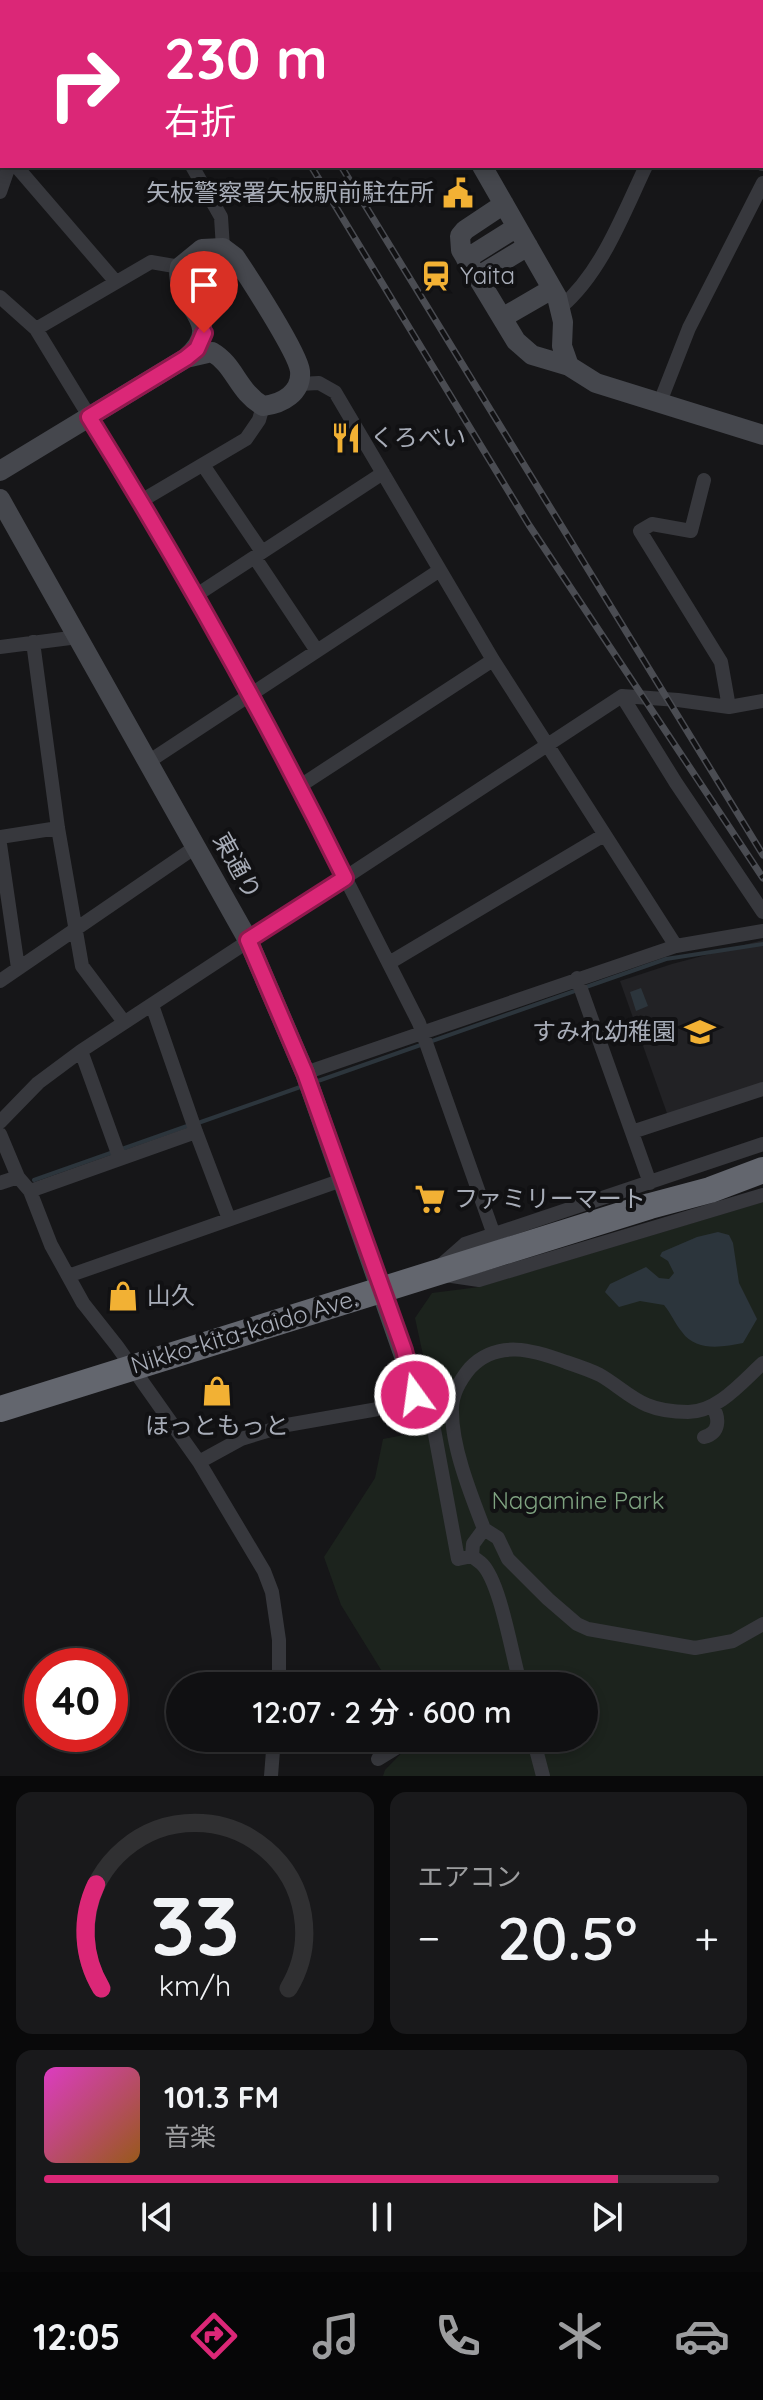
<!DOCTYPE html>
<html lang="ja">
<head>
<meta charset="utf-8">
<style>
	:root { --surface:#101012; --page:#19191b; --text:#f1f3f6; --muted:#9c9d9f; --line:#303032; --accent:#db2777 }
	body { margin:0; font-family:Quicksand,"Noto Sans JP",sans-serif; background:var(--page); color:var(--text); height:100vh; display:flex; flex-direction:column; font-size:30px; white-space:nowrap }
	* { box-sizing:border-box; margin:0 }
	p { font-size:26px; color:var(--muted) }
	.icon { flex:none; width:44px; height:44px; fill:none; stroke:currentColor; stroke-width:2; stroke-linecap:round; stroke-linejoin:round }
	.map { position:relative; height:1776px; overflow:hidden }
	.drawer { display:flex; flex-direction:column; gap:16px; padding:16px; background:#09090a; flex:1 }
	.drawer>* { flex:none }
	.top-card { position:absolute; left:0px; top:0px; width:764px; height:168px; box-shadow:0 4px 12px #0003,0 0 0 2px var(--line); background:#db2777; color:#fff; overflow:hidden }
	.speed { position:absolute; left:24px; top:1648px; display:flex; gap:16px; font-size:40px; font-weight:700; text-align:center }
	.speed>* { display:grid; place-content:center; width:104px; height:104px; border-radius:50%; background:var(--surface); box-shadow:0 4px 12px #0003,0 0 0 2px var(--line); line-height:1 }
	.speed .limit { border:12px solid #d22; background:#fff; color:#111 }
	.pin { position:absolute; display:grid; place-items:center; width:68px; height:68px; color:#fff; margin:-82px -34px; border-radius:50% 50% 50% 0; rotate:-45deg; box-shadow:0 0 8px #0007 }
	.pin .icon { rotate:45deg }
	.me { position:absolute; width:88px; margin:-44px; rotate:346deg; stroke-linejoin:round; filter:drop-shadow(0 0 6px #0008) }
	.turn { display:flex; align-items:center; gap:28px; height:168px; padding:0 32px; font-size:36px }
	.turn .icon { width:104px; height:104px; stroke-width:2.5 }
	.turn b { display:block; font-size:56px; line-height:68px }
	.big { font-size:60px; font-weight:600; line-height:1.1 }
	.drawer .widget { flex:1; display:flex; flex-direction:column; justify-content:center; gap:12px; min-width:0; padding:0 28px; border-radius:16px; background:var(--page) }
	.drawer .dial { align-items:center; gap:0 }
	.dial svg { height:208px; overflow:visible; fill:none; stroke:var(--line); stroke-width:7; stroke-linecap:round; text-anchor:middle }
	.dial text { fill:var(--text); stroke:none }
	.song { display:flex; align-items:center; gap:24px }
	.cover { width:96px; height:96px; border-radius:12px; background:linear-gradient(135deg,hsl(310 70% 55%),hsl(30 70% 35%)) }
	.played { height:8px; border-radius:4px; background:linear-gradient(90deg,var(--accent) 85%,var(--line) 85%) }
	.keys { display:flex; justify-content:space-around; direction:ltr }
	.heat { display:flex; justify-content:space-between; align-items:center; font-size:44px; direction:ltr }
	.drawer .tiles { flex:1; display:grid; gap:16px; grid-template-columns:1fr 1fr }
	.widget:last-child { grid-column:span 2 }
	.trip { position:absolute; left:166px; top:1672px; width:432px; height:80px; border-radius:40px; background:var(--surface); box-shadow:0 4px 12px #0003,0 0 0 2px var(--line); font-weight:600; line-height:80px; text-align:center }
	.tabs { display:flex; height:128px; justify-content:space-around; align-items:center; background:#060607; color:var(--muted) }
	.tabs .icon { width:56px; height:56px }
	.tabs .active { color:var(--accent) }
	.tabs b { font-size:36px; color:var(--text) }
	.map>svg:first-child { display:block }
</style>
</head>
<body>
<div class="map">
<svg width="763" height="1776" viewBox="0 0 763 1776">
	<rect width="100%" height="100%" fill="#161618"/>
	<path fill="#222225" d="M763 940V1083L668 1116 620 981 672 964Z"/>
	<path fill="#1c231d" d="M763 1202V1776H383L385 1770 416 1738H584V1686H391L341 1605 324 1557 375 1478 383 1439 404 1435 431 1392 415 1318 432 1293 479 1287Z"/>
	<path fill="#2c353c" d="M641 988 648 1006 636 1011 630 992Z
		M718 1232 729 1235 733 1243 739 1283 757 1319 743 1343C723 1347 696 1352 682 1332 675 1324 671 1313 664 1305L640 1301 619 1307 605 1292 610 1284 646 1267 659 1278 669 1279 674 1273 668 1261 660 1256 662 1252 697 1237Z"/>
	<g fill="none" stroke-linecap="round" stroke-linejoin="round">
		<path stroke="#2c353c" stroke-width="4" d="M315 1082 666 959 763 944
			M198 1123 303 1086
			M34 1180 190 1125"/>
		<path stroke="#37383d" stroke-width="14" d="M185 0 186 2
			M722 2 723 0
			M0 17 2 18
			M762 164H763
			M16 166 116 282
			M192 166 221 217 223 248
			M0 192 9 166
			M0 297 36 329 141 501 252 694 419 1023 494 1235
			M561 307C602 272 623 214 646 166
			M36 329 151 262 180 267
			M299 384 319 383 335 392 493 660 676 946
			M660 402 689 328 763 183
			M203 465 262 552
			M704 480 691 531 652 524 640 531 721 662 729 707
			M141 501 246 439 259 420 263 406
			M255 558 317 651
			M195 596 383 473
			M33 642 58 828 82 966 124 1022
			M0 647 78 637
			M622 696 676 783 763 912
			M148 762 440 570
			M300 786 493 660
			M0 837 58 828
			M0 844 18 968
			M389 963 604 835
			M577 978 650 1183
			M0 981 197 846
			M152 1005 196 1132 229 1219
			M81 1051 120 1159
			M305 1073 676 946 763 931
			M0 1122 38 1083 81 1051 622 696 678 700 729 707 763 701
			M632 1132 763 1089
			M0 1134 18 1177 30 1191 51 1245 83 1303 117 1346 199 1462 264 1571 272 1592 279 1640V1686
			M0 1183 18 1177
			M30 1191 196 1132
			M440 1266 465 1244 763 1144
			M445 1275 479 1280 763 1195
			M68 1276 342 1180
			M763 1363C743 1381 718 1412 688 1412 675 1412 659 1410 647 1405 630 1398 616 1384 600 1375 590 1370 578 1366 566 1362 534 1350 497 1339 470 1368 460 1380 451 1395 452 1412 452 1448 471 1495 484 1529L498 1538 508 1559 548 1599 577 1624 588 1629 695 1648 733 1641 763 1624
			M431 1413 458 1559 472 1556
			M704 1437C720 1433 720 1418 712 1406
			M199 1462 241 1439 287 1425 395 1406
			M484 1529 473 1544 472 1556C475 1559 479 1561 482 1564 501 1583 512 1657 521 1686
			M533 1738 543 1776
			M378 1759 404 1743 407 1738
			M271 1776 274 1738"/>
		<path stroke="#45474d" stroke-width="20" d="M262 0 264 2
			M383 0 384 2
			M482 166 557 297 563 322 562 346 569 366 596 383 763 435
			M504 204 465 230 460 236 461 250 516 341 532 355 569 366
			M466 259 517 227
			M477 277 528 246
			M502 318 552 289
			M0 471 186 358C229 321 172 306 180 267L202 249 223 248 235 257C248 276 298 353 300 371 302 393 282 404 263 406 238 392 235 365 212 352L186 358
			M0 499 248 940 305 1073 412 1379 415 1395 411 1400 395 1406"/>
		<path stroke="#63666e" stroke-width="26" d="M0 1409 650 1206 710 1190 763 1170"/>
		<g stroke="#4a4c52" stroke-width="7">
			<path id="rail" d="M211 0 213 2
				M230 0 231 2
				M311 166 529 525 763 878
				M341 166 763 855"/>
		</g>
		<use href="#rail" stroke="#111113" stroke-width="4" stroke-dasharray="12" stroke-linecap="butt"/>
	</g>
	<g fill="none" stroke-linecap="round" stroke-linejoin="round">
		<g stroke="#8e194d" stroke-width="20">
			<path id="route" d="M204 333 197 349 186 358 89 417C182 567 267 720 345 878L248 940 305 1073 404 1350 415 1395"/>
		</g>
		<use href="#route" stroke="#db2777" stroke-width="14"/>
	</g>
	<defs>
		<g id="civic-bare" transform="scale(2.4)"><path d="M-.6-6.5H3V-4.5H.6V-3L4-1V1h2V6H-6V1h2V-1L-.6-3ZM-1.2 2.5V6h2.4V2.5Z" fill="#f2b134" stroke="#111113" stroke-width="2.5" paint-order="stroke"/></g>
		<g id="station-bare" transform="scale(2.4)"><path d="M-3-6H3Q5-6 5-4V2Q5 4 3 4L4.5 6H3L1.5 4h-3L-3 6H-4.5L-3 4Q-5 4-5 2V-4Q-5-6-3-6ZM-3.5-4v3h7v-3ZM-3.5 1v1.5H-2V1ZM2 1v1.5H3.5V1Z" fill="#f2b134" stroke="#111113" stroke-width="2.5" paint-order="stroke"/></g>
		<g id="restaurant-bare" transform="scale(2.4)"><path d="M-5-6h1v4h1v-4h1v4h1v-4h1v5L-1.5 .5V6h-2V.5L-5-1ZM5-6V6H3V1.5H1.5Q1.5-4 5-6Z" fill="#f2b134" stroke="#111113" stroke-width="2.5" paint-order="stroke"/></g>
		<g id="school-bare" transform="scale(2.4)"><path d="M0-5L7-2L0 1L-7-2ZM-4 1L0 2.5L4 1V4Q0 6-4 4Z" fill="#f2b134" stroke="#111113" stroke-width="2.5" paint-order="stroke"/></g>
		<g id="supermarket-bare" transform="scale(2.4)"><path d="M-6-5.5h2.5l.6 2H6L4.5 2H-2.5L-4.4-4H-6ZM-1.5 3.2a1.3 1.3 0 1 0 .1 0ZM3 3.2a1.3 1.3 0 1 0 .1 0Z" fill="#f2b134" stroke="#111113" stroke-width="2.5" paint-order="stroke"/></g>
		<g id="shop-bare" transform="scale(2.4)"><path d="M-5-2.5h2.3a2.7 3.5 0 0 1 5.4 0H5L5.5 6h-11ZM-1.5-2.5h3a1.5 2.3 0 0 0-3 0Z" fill="#f2b134" stroke="#111113" stroke-width="2.5" paint-order="stroke"/></g>
	</defs>
	<g fill-rule="evenodd">
		<use href="#civic-bare" x="458" y="193"/>
		<use href="#station-bare" x="436" y="276"/>
		<use href="#restaurant-bare" x="346" y="438"/>
		<use href="#school-bare" x="700" y="1032"/>
		<use href="#supermarket-bare" x="430" y="1199"/>
		<use href="#shop-bare" x="123" y="1296"/>
		<use href="#shop-bare" x="217" y="1391"/>
	</g>
	<g text-anchor="middle" stroke-width="8" stroke-linejoin="round" paint-order="stroke">
		<g font-size="24" fill="#a8adb8" stroke="#111113" text-anchor="start">
			<text x="434" y="201" text-anchor="end">矢板警察署矢板駅前駐在所</text>
			<text x="460" y="284">Yaita</text>
			<text x="370" y="446">くろべい</text>
			<text x="676" y="1040" text-anchor="end">すみれ幼稚園</text>
			<text x="454" y="1207">ファミリーマート</text>
			<text x="147" y="1304">山久</text>
			<text x="217" y="1434" text-anchor="middle">ほっともっと</text>
		</g>
		<g font-size="24" fill="#a8adb8" stroke="#111113">
			<text transform="translate(237 866) rotate(61)" y="8">東通り</text>
			<text transform="translate(244 1332) rotate(-17)" y="8">Nikko-kita-kaido Ave.</text>
		</g>
		<g font-size="24" fill="#7fa381" stroke="#111113">
			<text x="578" y="1509">Nagamine Park</text>
		</g>
	</g>
</svg>
<div class="speed"><div class="limit">40</div></div>
<div class="pin" style="left:204px;top:333px;background:#d93025"><svg class="icon" aria-label="arrive" viewBox="0 0 24 24"><path d="M6 21V4h12l-3 4 3 4H6"/></svg></div>
<svg class="me" style="left:415px;top:1395px" viewBox="-20 -20 40 40"><circle r="17" fill="#db2777" stroke="#fff" stroke-width="3"/><path d="M0-11L8 9 0 5-8 9z" fill="#fff"/></svg>
<div class="trip">12:07 · 2 分 · 600 m</div>
<div class="top-card">
<div class="turn"><svg class="icon" aria-label="right" viewBox="0 0 24 24"><path d="M7 20v-9h11M14 6l5 5-5 5"/></svg><div><b>230 m</b>右折</div></div>
</div>
</div>
<section class="drawer">
<div class="tiles">
<div class="widget dial"><svg viewBox="0 0 100 80">
<path d="M14 69A42 42 0 1 1 86 69"/>
<path d="M14 69A42 42 0 0 1 12 29" stroke="#db2777"/>
<text x="50" y="56" font-size="32" font-weight="700">33</text>
<text x="50" y="72" font-size="11">km/h</text>
</svg></div>
<div class="widget"><p>エアコン</p>
<div class="heat"><a>−</a><b class="big">20.5°</b><a>+</a></div>
</div>
<div class="widget">
<div class="song"><i class="cover"></i><div><b>101.3 FM</b><p>音楽</p></div></div>
<div class="played"></div>
<div class="keys"><svg class="icon" aria-label="previous" viewBox="0 0 24 24"><path d="M18 5L8 12l10 7zM5 5v14"/></svg><svg class="icon" aria-label="pause" viewBox="0 0 24 24"><path d="M8 5v14M16 5v14"/></svg><svg class="icon" aria-label="next" viewBox="0 0 24 24"><path d="M6 5l10 7-10 7zM19 5v14"/></svg></div>
</div>
</div>
</section>
<nav class="tabs">
<b>12:05</b>
<svg class="icon active" aria-label="directions" viewBox="0 0 24 24"><path d="M12 3l9 9-9 9-9-9zM9 14v-3h6M13 9l2 2-2 2"/></svg>
<svg class="icon" aria-label="music" viewBox="0 0 24 24"><path d="M9 18V5l10-2v13"/><circle cx="6" cy="18" r="3"/><circle cx="16" cy="16" r="3"/></svg>
<svg class="icon" aria-label="phone" viewBox="0 0 24 24"><path d="M5 4h4l2 5-3 2q2 4 5 5l2-3 5 2v4C11 20 4 13 5 4z"/></svg>
<svg class="icon" aria-label="climate" viewBox="0 0 24 24"><path d="M12 3v18M4 7l16 10M4 17L20 7"/></svg>
<svg class="icon" aria-label="car" viewBox="0 0 24 24"><path d="M5 17H2v-5l4-1 3-4h7l3 4 3 1v5h-3M9 17h6M6 11h13"/><circle cx="7" cy="17" r="2"/><circle cx="17" cy="17" r="2"/></svg>
</nav>
</body>
</html>
